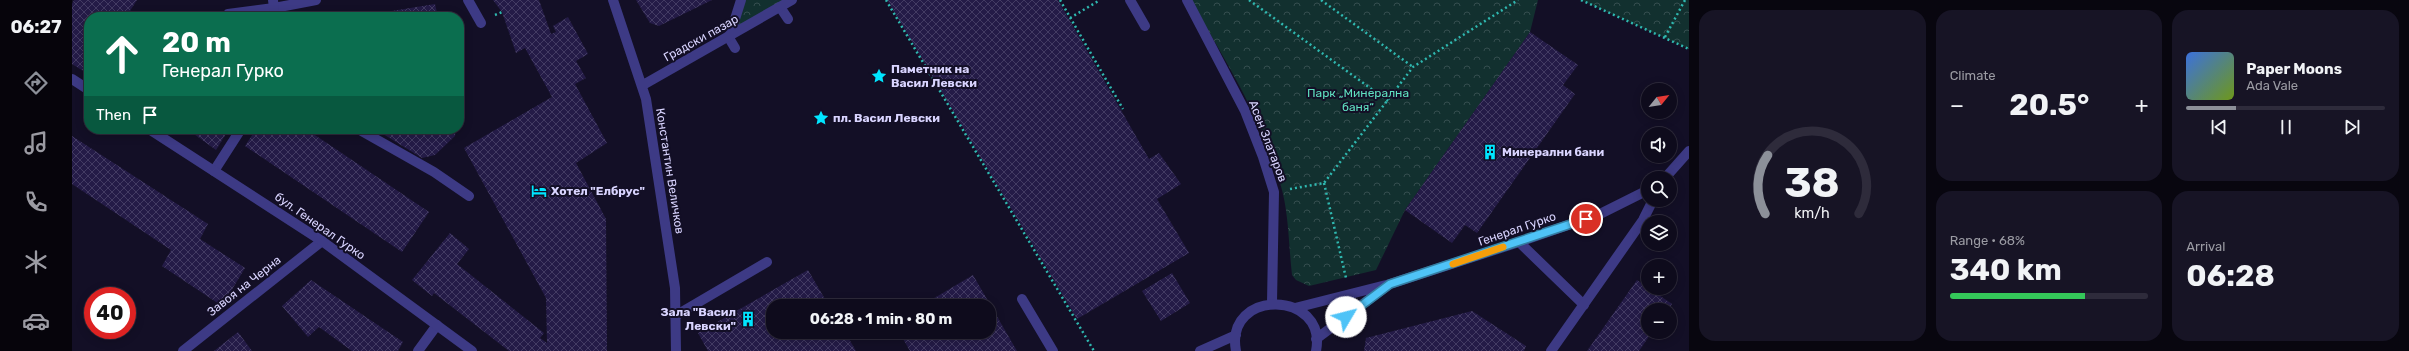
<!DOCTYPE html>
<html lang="en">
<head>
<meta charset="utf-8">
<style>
	:root { --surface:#0e0b1c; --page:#171425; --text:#f1f3f6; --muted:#9b9ba3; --line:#2e2b3b; --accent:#8c9099 }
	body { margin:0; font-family:Rubik,sans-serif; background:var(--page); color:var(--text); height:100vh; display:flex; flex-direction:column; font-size:15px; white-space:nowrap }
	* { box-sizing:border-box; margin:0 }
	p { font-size:13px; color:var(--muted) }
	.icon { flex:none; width:22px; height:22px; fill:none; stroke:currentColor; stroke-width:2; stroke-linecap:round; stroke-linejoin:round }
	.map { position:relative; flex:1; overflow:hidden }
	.side { display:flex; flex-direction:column; gap:10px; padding:10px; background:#08060f; width:720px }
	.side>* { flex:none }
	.top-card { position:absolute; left:12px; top:12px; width:380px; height:122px; border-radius:16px; box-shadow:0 2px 10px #0003,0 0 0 1px var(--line); background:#0b6e4f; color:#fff; overflow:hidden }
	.needle { width:26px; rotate:60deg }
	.controls { position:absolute; left:1569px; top:83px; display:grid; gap:8px }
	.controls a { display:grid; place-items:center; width:36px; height:36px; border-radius:50%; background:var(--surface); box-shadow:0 2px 10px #0003,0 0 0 1px var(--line); font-size:20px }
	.speed { position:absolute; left:12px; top:287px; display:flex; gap:8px; font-size:20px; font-weight:700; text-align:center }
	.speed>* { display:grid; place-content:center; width:52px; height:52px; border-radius:50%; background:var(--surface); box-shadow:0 2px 10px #0003,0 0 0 1px var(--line); line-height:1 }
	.speed .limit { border:6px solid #d22; background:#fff; color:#111 }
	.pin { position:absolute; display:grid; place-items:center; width:34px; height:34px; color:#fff; margin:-17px; border:2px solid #fff; border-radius:50%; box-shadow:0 1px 4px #0007 }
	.me { position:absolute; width:44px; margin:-22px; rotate:53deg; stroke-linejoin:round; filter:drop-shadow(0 0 3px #0008) }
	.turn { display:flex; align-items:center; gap:14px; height:84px; padding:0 12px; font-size:18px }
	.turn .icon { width:52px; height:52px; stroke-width:2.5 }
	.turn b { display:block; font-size:28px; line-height:34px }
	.then { display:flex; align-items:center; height:38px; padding:0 12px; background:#0003; gap:8px; font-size:15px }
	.big { font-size:30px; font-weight:700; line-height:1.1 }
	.side .card { flex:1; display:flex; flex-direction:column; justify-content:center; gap:6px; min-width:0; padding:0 14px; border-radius:16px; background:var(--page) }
	.side .dial { align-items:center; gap:0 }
	.dial svg { height:104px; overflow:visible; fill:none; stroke:var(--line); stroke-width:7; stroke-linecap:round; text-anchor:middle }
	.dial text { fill:var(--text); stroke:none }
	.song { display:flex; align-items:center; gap:12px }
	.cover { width:48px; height:48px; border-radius:6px; background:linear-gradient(135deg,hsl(220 70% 55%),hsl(80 70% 35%)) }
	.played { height:4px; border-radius:2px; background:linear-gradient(90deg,var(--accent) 25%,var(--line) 25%) }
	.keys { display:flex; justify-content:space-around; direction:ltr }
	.heat { display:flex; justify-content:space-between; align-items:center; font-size:22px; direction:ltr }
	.charge { height:6px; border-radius:3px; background:linear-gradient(90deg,#34c759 68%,var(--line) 0) }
	.side .tiles { flex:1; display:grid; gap:10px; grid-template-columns:repeat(3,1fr) }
	.card:first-child { grid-row:span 2 }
	.trip { position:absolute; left:694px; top:299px; width:230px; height:40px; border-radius:16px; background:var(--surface); box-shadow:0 2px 10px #0003,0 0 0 1px var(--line); font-weight:700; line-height:40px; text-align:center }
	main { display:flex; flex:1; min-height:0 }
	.tab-bar { display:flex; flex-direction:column; width:72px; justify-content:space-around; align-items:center; background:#06040b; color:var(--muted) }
	.tab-bar .icon { width:28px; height:28px }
	.tab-bar .active { color:var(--accent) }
	.tab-bar b { font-size:18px; color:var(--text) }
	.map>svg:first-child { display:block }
</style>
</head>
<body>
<main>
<nav class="tab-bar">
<b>06:27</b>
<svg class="icon active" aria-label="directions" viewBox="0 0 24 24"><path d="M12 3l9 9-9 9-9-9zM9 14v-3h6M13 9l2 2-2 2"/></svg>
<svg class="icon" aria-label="music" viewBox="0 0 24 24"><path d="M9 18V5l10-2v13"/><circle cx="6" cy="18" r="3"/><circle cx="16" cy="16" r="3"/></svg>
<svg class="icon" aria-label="phone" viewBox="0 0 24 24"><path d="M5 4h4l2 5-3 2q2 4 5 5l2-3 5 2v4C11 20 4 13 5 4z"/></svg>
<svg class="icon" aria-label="climate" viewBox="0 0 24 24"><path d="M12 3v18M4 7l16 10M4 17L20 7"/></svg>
<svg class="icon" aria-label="car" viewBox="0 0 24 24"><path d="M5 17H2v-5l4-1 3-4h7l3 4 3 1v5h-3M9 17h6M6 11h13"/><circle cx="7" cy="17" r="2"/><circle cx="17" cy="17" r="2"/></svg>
</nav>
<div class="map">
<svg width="1617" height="351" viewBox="0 0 1617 351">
	<defs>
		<pattern id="park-crowns" width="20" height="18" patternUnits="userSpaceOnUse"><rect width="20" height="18" fill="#12302f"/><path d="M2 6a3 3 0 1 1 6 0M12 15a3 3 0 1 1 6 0" fill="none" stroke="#344d4e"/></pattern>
		<pattern id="building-cross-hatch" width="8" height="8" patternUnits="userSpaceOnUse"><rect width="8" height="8" fill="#241b47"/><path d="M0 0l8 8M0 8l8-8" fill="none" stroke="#433b63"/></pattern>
	</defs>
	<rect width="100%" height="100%" fill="#130f26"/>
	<path fill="url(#park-crowns)" d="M669 0H720L657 37Z
		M1119 0H1466L1458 32 1333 210 1304 270 1237 286 1224 280 1220 275C1217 249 1217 220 1211 194 1194 123 1154 63 1119 0Z
		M1509 0H1617V49Z"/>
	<path fill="url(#building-cross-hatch)" d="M2 0H65L54 17H17L16 74 0 64V4Z
		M421 0H467L479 34 484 32 481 26 496 17 516 54 504 61 514 78 503 84 535 143 504 163 534 219 535 351H437L362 293 360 296 340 280 378 233 397 249 385 264 472 333 468 338 475 343 474 298 392 148 480 97 453 48 444 53 430 12Z
		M564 0H640L587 26 578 23Z
		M815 0H986L1077 159 1087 153 1109 184 1085 199 1117 253 1005 319Z
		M363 4 366 17H289V16Z
		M1458 32 1506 65 1491 85 1503 94 1405 233 1393 225 1380 243 1333 210Z
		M115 129H157L144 150Z
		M184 129H234L357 212 330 252 173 146Z
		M303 129H384L383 136 363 155 350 158Z
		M0 136 136 224 128 239 173 268 150 306 90 266 99 250 0 184Z
		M736 270 757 306H701V332H773L784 351H636L626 333Z
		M1100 273 1118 303 1089 321 1070 291Z
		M901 275 945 351H838L827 332H917V306H849Z
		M239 280 331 342 326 351H280L247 327 236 337 210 306Z
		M1565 280 1600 304 1596 310H1576V332H1580L1567 351H1515Z
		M1400 311 1454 346 1452 351H1292L1294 338Z
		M166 332 180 351H142Z"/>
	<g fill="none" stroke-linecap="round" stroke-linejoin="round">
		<path stroke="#2fb8b0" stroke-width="2.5" stroke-dasharray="2 3" stroke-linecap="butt" d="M814 0 1022 351
			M988 0 1051 109
			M1177 0 1316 101
			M1249 0 1341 67
			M1509 0 1617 49
			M423 15 430 12
			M998 18 1028 0
			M1593 37 1613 0
			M1252 183 1274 278
			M1218 189 1252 183 1341 67 1446 0"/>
		<path stroke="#3d3a85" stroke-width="10" d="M396 0 409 23
			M1058 0 1073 26
			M156 14 202 8
			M202 17V8L244 0
			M286 129 362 172 397 196
			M142 171 169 129
			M1447 242 1512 305
			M950 299 981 351"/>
		<path stroke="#3d3a85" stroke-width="10" d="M201 0 202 8
			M708 7 716 19
			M663 48 657 38 669 0
			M603 316 695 262
			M346 351 365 325"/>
		<path stroke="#3d3a85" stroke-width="10" d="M541 0 574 99 603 288 604 351
			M1115 0 1173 111 1191 157 1202 192 1200 303
			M571 85 720 0
			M111 351 250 241
			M1479 351 1571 220 1581 200"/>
		<path stroke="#3d3a85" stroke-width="10" d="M0 79 17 90
			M77 129 250 241 400 351
			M1593 178 1617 151
			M1223 308 1318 284 1447 242 1528 214 1576 190
			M1244 339 1315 286
			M1128 351 1164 335
			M1164 351C1152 288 1256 290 1244 351"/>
	</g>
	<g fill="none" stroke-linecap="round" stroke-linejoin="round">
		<g stroke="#337fa1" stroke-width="10">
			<path id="route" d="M1274 317 1318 284 1514 219"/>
		</g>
		<use href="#route" stroke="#4fc3f7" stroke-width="7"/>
		<path stroke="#f59e0b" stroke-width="7" d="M1381 264 1431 247"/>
	</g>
	<defs>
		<g id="sight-bare" transform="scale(1.2)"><path d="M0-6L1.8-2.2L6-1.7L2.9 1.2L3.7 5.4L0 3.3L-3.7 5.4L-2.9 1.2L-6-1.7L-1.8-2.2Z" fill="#00e5ff" stroke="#130f26" stroke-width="2.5" paint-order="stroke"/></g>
		<g id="building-bare" transform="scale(1.2)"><path d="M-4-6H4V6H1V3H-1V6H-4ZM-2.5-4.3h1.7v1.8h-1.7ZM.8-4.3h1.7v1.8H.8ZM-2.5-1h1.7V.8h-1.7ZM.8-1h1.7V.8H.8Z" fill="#00e5ff" stroke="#130f26" stroke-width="2.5" paint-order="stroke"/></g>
		<g id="hotel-bare" transform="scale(1.2)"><path d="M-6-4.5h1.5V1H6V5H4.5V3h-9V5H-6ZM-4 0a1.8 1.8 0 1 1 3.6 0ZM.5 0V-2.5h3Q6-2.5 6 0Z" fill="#00e5ff" stroke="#130f26" stroke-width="2.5" paint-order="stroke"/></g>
	</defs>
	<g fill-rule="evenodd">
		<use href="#sight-bare" x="807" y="76"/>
		<use href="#sight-bare" x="749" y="118"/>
		<use href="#building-bare" x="1418" y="152"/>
		<use href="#hotel-bare" x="467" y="191"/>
		<use href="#building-bare" x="676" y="319"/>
	</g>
	<g text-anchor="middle" stroke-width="4" stroke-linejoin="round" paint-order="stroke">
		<g font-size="12" fill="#d9d4ff" stroke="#130f26">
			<text transform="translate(629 38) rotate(-29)" y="4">Градски пазар</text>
			<text transform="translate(1196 141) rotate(69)" y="4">Асен Златаров</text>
			<text transform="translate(598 171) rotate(81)" y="4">Константин Величков</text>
			<text transform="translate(248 226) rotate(35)" y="4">бул. Генерал Гурко</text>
			<text transform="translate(1445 229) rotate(-19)" y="4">Генерал Гурко</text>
			<text transform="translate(172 286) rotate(-38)" y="4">Завоя на Черна</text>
		</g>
		<g font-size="12" font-weight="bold" fill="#d9d4ff" stroke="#130f26" text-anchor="start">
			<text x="819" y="73">Паметник на<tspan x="819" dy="14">Васил Левски</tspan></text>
			<text x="761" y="122">пл. Васил Левски</text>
			<text x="1430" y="156">Минерални бани</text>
			<text x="479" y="195">Хотел "Елбрус"</text>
			<text x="664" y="316" text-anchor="end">Зала "Васил<tspan x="664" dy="14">Левски"</tspan></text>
		</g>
		<g font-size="12" fill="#5fe0c0" stroke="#130f26">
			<text x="1286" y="97">Парк „Минерална<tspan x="1286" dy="14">баня“</tspan></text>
		</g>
	</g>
</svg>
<div class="controls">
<a><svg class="needle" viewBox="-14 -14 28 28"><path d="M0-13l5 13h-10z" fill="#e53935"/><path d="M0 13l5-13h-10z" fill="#9b9ba3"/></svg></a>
<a><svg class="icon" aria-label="sound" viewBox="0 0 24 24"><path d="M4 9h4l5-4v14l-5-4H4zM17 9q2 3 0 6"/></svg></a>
<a><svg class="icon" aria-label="search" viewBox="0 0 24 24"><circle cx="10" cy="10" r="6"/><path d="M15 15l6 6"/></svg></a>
<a><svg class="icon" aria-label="layers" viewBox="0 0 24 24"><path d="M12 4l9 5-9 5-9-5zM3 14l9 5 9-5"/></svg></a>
<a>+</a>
<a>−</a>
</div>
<div class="speed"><div class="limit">40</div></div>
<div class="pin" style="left:1514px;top:219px;background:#d93025"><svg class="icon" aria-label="arrive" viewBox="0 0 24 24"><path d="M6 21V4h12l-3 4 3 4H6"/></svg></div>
<svg class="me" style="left:1274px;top:317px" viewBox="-20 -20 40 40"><circle r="19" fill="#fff"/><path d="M0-13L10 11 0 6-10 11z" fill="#4fc3f7"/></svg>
<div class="trip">06:28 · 1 min · 80 m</div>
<div class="top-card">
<div class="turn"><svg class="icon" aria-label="ahead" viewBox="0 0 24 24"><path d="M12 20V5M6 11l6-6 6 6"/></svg><div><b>20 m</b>Генерал Гурко</div></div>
<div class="then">Then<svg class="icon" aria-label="arrive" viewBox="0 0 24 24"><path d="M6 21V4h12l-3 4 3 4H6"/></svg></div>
</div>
</div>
<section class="side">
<div class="tiles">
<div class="card dial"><svg viewBox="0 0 100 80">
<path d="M14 69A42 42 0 1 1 86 69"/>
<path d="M14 69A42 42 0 0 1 16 24" stroke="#8c9099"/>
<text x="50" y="56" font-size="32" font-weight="700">38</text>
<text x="50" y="72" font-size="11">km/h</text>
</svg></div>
<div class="card"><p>Climate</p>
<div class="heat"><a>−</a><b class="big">20.5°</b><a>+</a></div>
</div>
<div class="card">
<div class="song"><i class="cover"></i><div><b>Paper Moons</b><p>Ada Vale</p></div></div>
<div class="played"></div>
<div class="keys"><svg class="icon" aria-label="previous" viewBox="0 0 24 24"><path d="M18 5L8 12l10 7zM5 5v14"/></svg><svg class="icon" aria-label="pause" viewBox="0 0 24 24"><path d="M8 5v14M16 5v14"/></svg><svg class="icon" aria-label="next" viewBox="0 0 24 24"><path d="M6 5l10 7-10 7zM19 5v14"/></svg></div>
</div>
<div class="card"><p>Range · 68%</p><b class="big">340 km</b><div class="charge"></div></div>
<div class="card"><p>Arrival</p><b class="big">06:28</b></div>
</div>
</section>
</main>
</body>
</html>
